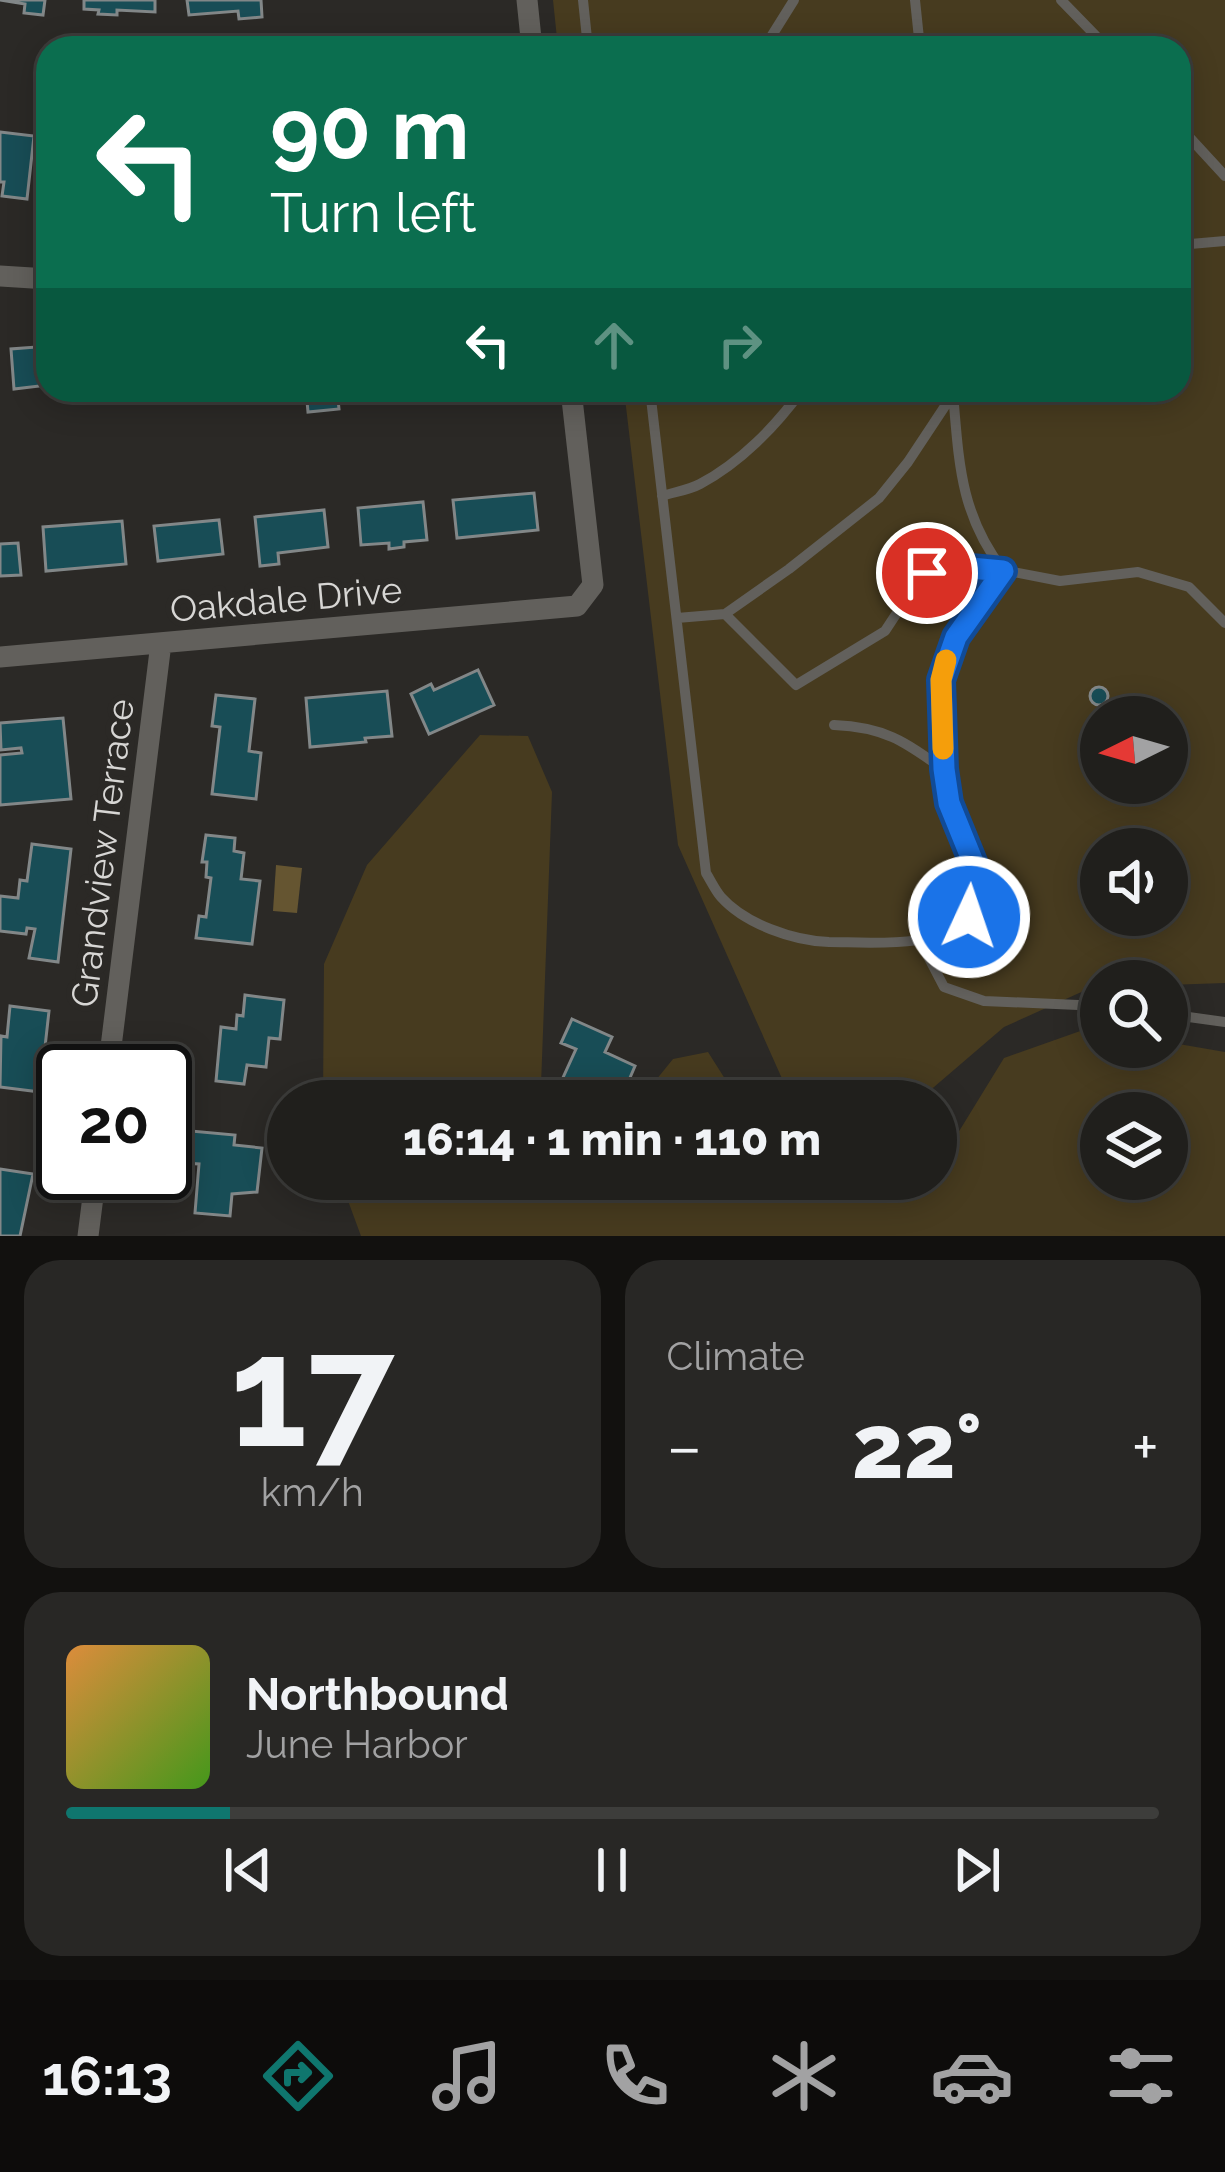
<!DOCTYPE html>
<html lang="en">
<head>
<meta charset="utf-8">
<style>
	:root { --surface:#201f1c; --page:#282725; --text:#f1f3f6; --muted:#a2a2a3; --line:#3d3d3b; --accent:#0f766e }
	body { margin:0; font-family:Raleway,sans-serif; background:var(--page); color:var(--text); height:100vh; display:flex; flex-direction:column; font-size:45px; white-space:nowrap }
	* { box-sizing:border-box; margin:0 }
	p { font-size:39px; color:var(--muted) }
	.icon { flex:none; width:66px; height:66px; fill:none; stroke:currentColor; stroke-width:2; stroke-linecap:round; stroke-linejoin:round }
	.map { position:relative; height:1236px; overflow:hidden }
	.side { display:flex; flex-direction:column; gap:24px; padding:24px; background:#12110f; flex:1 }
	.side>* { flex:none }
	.guide { position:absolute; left:36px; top:36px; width:1155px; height:366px; border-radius:36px; box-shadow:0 6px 30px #0003,0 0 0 3px var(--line); background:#0b6e4f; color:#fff; overflow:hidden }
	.needle { width:78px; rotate:265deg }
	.controls { position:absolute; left:1080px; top:696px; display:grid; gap:24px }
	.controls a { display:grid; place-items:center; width:108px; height:108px; border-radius:50%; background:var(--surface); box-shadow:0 6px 30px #0003,0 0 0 3px var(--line); font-size:60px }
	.speed { position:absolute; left:36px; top:1044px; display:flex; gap:24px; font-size:60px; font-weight:700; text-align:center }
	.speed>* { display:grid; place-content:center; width:156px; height:156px; border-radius:50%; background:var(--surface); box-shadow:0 6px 30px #0003,0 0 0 3px var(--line); line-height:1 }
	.speed .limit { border:6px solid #111; border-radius:18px; background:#fff; color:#111 }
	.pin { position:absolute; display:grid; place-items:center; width:102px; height:102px; color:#fff; margin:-51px; border:6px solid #fff; border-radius:50%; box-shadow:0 3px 12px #0007 }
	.me { position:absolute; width:132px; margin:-66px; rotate:3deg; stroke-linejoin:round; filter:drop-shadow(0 0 9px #0008) }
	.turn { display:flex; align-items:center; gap:42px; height:252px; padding:0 36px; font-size:54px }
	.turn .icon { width:156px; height:156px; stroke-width:2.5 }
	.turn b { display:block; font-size:84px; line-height:102px }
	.lanes { display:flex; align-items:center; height:114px; padding:0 36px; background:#0003; justify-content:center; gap:60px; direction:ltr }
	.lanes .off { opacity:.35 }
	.big { font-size:90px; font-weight:800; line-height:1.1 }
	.side .card { flex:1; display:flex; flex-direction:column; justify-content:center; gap:18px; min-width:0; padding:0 42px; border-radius:36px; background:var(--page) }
	.side .dial { align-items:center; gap:0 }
	.dial b { font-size:156px; line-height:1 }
	.song { display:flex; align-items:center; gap:36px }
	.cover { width:144px; height:144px; border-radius:18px; background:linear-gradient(135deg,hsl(30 70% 55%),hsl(100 70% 35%)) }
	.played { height:12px; border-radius:6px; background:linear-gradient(90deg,var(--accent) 15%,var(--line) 15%) }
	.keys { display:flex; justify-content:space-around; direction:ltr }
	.heat { display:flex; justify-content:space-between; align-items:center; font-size:66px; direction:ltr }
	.side .tiles { flex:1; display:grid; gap:24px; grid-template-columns:1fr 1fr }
	.card:last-child { grid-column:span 2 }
	.trip { position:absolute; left:267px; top:1080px; width:690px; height:120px; border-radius:60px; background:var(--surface); box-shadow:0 6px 30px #0003,0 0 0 3px var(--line); font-weight:800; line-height:120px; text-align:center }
	.tab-bar { display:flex; height:192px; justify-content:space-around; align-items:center; background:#0d0c0b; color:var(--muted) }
	.tab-bar .icon { width:84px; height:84px }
	.tab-bar .current { color:var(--accent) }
	.tab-bar b { font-size:54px; color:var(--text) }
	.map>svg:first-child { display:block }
</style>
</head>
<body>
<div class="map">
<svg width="1225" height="1236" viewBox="0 0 1225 1236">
	<rect width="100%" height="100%" fill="#2b2926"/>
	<path fill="#473b1f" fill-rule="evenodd" d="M553 0H1225V983L1167 985V981H1101V988L1088 989 1004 1027 920 1099 911 1101H792L678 845 624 390H1179V48H558ZM1101 717H1167V783H1101ZM1101 849H1167V915H1101Z
		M480 735 528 736 552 792 541 1085 584 1101H323L324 964 367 865Z
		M1086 1029 1101 1032V1047H1167V1042L1225 1052V1236H361L340 1179H936V1148L950 1146 1004 1058ZM1101 1113H1167V1179H1101Z
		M708 1052 739 1101H639L673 1059Z"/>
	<path fill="#655531" d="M276 865 302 868 297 913 273 911Z"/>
	<path fill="#184d56" stroke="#828788" stroke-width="3" d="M0 0H45L43 15 24 13 25 4Z
		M84 0H155V12L117 10V15L98 14 99 10 84 9Z
		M187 0H261L262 17 239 19 238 11 189 15Z
		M0 132 34 136 27 199 2 196 4 182H0Z
		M36 347 37 355 48 354V385L14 389 11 349Z
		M306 390H337L339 409 308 412Z
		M534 493 538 530 457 538 453 500Z
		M423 502 427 540 404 542V547L389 549V543L361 545 358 508Z
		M324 510 328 547 278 553 279 564 260 566 255 517Z
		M219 520 223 554 158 561 154 526Z
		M122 521 126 564 46 571 43 527Z
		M18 543 21 575 0 576V544Z
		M478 670 494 705 429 734 411 694 431 684 434 690Z
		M1090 696a9 9 0 1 1 18 0a9 9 0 1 1-18 0Z
		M387 691 392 736 365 738 366 742 310 747 306 698Z
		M216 695 255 699 249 751 261 753 256 799 212 794 220 727 212 726Z
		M63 718 71 799 0 805V755L22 753 21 748 1 750 0 723Z
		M206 835 235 838 234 851 244 853 241 879 260 881 252 944 196 938 199 916 206 917 211 878 206 877 207 862H202Z
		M32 844 71 849 58 962 29 958 35 929 27 928 26 934 0 931V896L18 898 20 880 27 881Z
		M245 995 284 1000 280 1039 269 1038 266 1067 247 1065 244 1084 216 1081 221 1027 236 1029 237 1015 243 1016Z
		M10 1006 49 1011 40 1092 0 1087 1 1036 7 1037Z
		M572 1019 612 1037 605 1052 635 1066 620 1101H603L561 1082 576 1049 561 1043Z
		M169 1129 235 1135 234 1145 262 1148 257 1192 232 1194 230 1216 195 1213 199 1164 166 1162Z
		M0 1169 33 1174 20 1236H0Z"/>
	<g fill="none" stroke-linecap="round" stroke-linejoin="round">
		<path stroke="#62605c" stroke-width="10" d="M583 0 588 48
			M915 0 920 48
			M1061 0 1096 36 1088 48
			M764 48 794 0
			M1179 126 1225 176
			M1179 245 1225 241
			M650 390 706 873C711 881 715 890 721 897 745 924 794 941 829 942 866 942 947 950 969 915 993 877 958 837 948 801 942 776 938 698 943 673 951 633 980 602 1003 570
			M953 393C959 462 960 514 1003 570
			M662 496C674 492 689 490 700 484 740 463 776 426 802 390
			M725 614 789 569 879 498 908 462 953 394
			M677 618 725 614 796 685 885 631 914 587 927 573 949 566 1003 570 1060 581 1138 572 1189 587 1225 623
			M834 725C884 727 904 741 943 769
			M920 941 944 987 984 1001 1101 1006
			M1167 1014 1225 1022"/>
		<path stroke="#62605c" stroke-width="21" d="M527 0 532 48
			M0 276 48 279
			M0 657 577 606 593 585 571 390
			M108 1071 161 643
			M88 1236 96 1173"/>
	</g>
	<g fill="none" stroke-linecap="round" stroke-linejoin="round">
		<g stroke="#114b97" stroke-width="30">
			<path id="route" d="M927 573 949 566 1003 571 956 637 941 680 944 769 949 803 975 867 977 891 969 917"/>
		</g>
		<use href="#route" stroke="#1a73e8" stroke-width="21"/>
		<path stroke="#f59e0b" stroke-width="21" d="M943 749 941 680 946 660"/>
	</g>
	<g text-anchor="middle" stroke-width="12" stroke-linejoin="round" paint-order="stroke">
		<g font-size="36" fill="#d7d6d4" stroke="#2b2926">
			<text transform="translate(286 599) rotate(-5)" y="13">Oakdale Drive</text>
			<text transform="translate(102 853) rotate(-83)" y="13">Grandview Terrace</text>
		</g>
	</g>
</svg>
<div class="controls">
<a><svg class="needle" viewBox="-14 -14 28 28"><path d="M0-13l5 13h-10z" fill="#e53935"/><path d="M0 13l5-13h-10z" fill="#a2a2a3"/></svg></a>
<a><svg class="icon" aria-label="sound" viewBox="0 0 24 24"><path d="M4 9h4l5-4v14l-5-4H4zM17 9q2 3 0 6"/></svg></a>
<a><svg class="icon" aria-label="search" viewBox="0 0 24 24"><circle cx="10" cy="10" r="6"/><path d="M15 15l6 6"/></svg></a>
<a><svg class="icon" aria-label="layers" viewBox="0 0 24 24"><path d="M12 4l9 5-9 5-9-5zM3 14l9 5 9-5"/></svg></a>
</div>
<div class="speed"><div class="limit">20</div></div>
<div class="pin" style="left:927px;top:573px;background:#d93025"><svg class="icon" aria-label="arrive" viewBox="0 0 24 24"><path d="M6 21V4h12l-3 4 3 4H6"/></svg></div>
<svg class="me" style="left:969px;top:917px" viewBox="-20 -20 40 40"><circle r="17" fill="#1a73e8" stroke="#fff" stroke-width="3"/><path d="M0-11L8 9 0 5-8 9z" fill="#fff"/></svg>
<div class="trip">16:14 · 1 min · 110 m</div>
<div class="guide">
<div class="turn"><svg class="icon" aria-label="left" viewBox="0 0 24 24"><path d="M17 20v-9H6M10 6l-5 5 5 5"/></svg><div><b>90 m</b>Turn left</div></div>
<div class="lanes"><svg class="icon" aria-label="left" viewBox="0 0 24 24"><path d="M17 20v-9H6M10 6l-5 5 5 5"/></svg><svg class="icon off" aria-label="ahead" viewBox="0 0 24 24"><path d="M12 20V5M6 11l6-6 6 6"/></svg><svg class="icon off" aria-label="right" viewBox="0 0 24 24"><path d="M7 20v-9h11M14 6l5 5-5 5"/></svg></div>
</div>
</div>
<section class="side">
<div class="tiles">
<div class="card dial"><b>17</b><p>km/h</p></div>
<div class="card"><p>Climate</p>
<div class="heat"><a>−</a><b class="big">22°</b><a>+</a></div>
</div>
<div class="card">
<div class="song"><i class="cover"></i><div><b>Northbound</b><p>June Harbor</p></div></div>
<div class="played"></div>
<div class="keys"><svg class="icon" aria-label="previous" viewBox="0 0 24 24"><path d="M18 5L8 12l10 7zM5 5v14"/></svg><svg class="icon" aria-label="pause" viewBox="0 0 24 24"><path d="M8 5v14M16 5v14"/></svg><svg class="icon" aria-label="next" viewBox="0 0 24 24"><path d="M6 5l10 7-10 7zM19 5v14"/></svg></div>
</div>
</div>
</section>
<nav class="tab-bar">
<b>16:13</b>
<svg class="icon current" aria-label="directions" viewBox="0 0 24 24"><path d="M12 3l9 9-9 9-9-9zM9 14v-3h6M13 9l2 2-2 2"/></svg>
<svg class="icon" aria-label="music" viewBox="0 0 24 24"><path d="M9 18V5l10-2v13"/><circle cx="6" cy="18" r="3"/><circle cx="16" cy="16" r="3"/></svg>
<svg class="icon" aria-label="phone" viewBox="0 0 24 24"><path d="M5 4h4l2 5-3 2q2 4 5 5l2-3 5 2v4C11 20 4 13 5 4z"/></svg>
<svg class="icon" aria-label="climate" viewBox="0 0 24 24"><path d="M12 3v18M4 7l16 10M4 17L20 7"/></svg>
<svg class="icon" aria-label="car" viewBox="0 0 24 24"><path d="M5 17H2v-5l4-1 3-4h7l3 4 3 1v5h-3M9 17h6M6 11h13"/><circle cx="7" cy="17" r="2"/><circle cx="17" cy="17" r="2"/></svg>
<svg class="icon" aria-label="filters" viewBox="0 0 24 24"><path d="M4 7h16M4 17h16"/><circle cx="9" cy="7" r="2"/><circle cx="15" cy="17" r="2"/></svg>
</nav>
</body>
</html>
